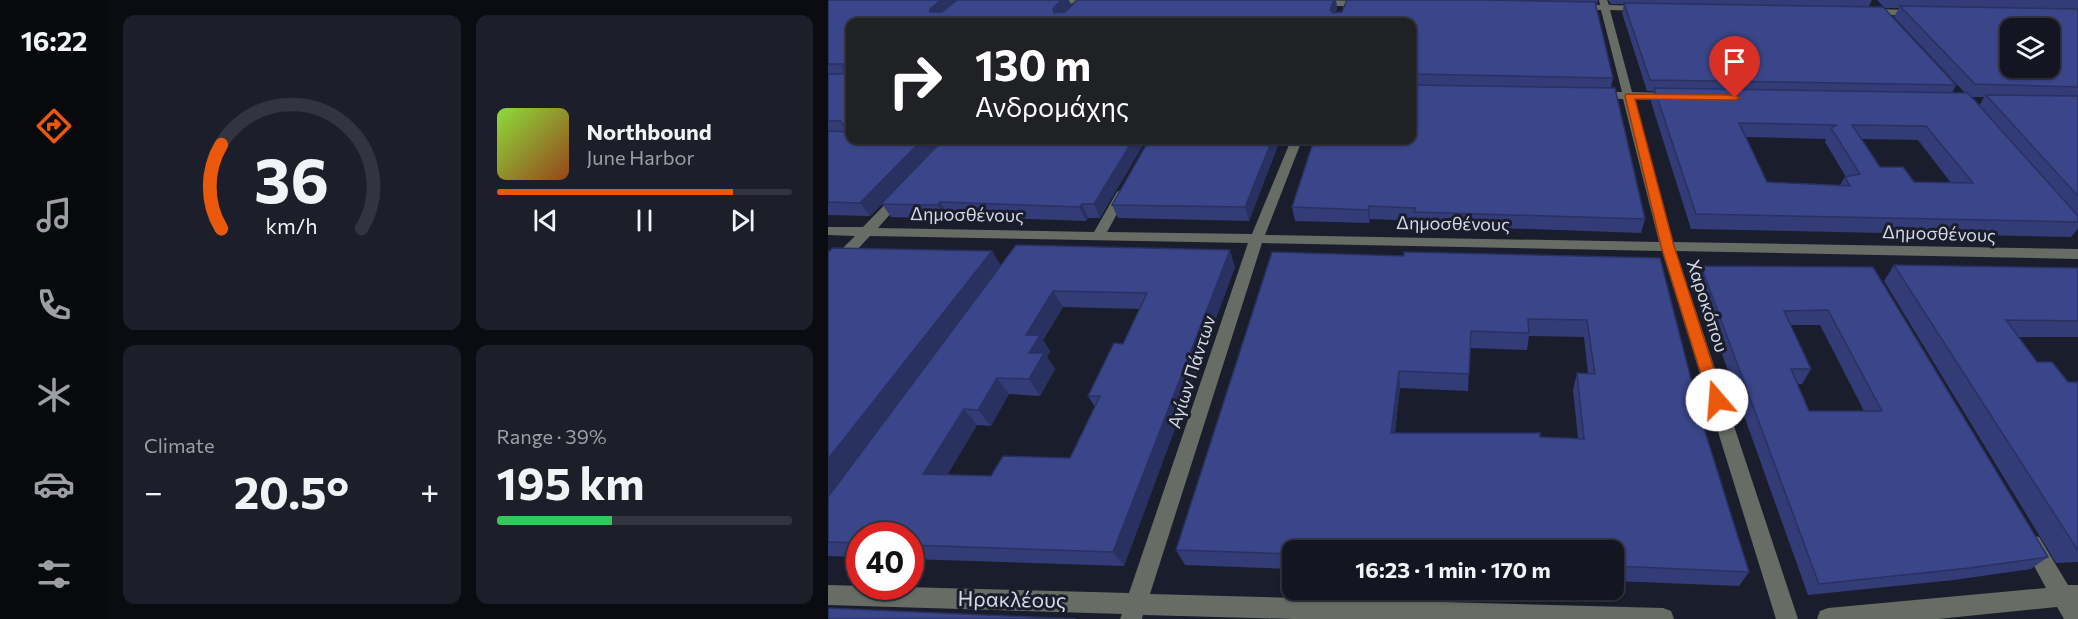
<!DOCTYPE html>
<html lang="en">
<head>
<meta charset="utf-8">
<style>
	:root { --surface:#131621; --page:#1c1f2a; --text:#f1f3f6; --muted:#9d9fa5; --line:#32353f; --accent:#ea580c }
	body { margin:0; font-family:Commissioner,sans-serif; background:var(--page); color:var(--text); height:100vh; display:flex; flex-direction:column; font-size:22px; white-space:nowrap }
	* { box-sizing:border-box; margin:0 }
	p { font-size:20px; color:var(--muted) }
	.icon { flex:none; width:33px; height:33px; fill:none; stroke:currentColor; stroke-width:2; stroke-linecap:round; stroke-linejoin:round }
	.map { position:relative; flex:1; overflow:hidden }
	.sheet { display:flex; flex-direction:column; gap:15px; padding:15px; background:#0a0c12; width:720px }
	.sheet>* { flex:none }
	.guide { position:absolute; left:18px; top:18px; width:570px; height:126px; border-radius:12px; box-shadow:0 2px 4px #0004,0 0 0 2px var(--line); background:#202124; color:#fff; overflow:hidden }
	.tools { position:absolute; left:1172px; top:18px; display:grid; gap:12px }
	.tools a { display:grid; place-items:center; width:60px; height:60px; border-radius:12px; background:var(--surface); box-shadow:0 2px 4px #0004,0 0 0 2px var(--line); font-size:30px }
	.speed { position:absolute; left:18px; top:522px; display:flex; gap:12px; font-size:30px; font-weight:700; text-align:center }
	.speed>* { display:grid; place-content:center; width:78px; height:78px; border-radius:50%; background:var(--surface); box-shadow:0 2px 4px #0004,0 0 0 2px var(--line); line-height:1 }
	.speed .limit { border:9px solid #d22; background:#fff; color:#111 }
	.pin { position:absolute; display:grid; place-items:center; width:51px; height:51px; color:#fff; margin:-62px -26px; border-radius:50% 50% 50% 0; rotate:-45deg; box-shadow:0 0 6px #0007 }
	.pin .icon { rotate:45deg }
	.me { position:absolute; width:66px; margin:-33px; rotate:342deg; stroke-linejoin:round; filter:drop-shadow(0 0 4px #0008) }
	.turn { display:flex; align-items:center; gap:21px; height:126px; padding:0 30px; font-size:27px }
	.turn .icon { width:78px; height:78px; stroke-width:2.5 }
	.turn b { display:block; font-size:42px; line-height:51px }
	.big { font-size:45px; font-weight:700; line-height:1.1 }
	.sheet .card { flex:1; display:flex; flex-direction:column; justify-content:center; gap:9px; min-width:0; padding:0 21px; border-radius:12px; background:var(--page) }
	.sheet .dial { align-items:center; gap:0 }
	.dial svg { height:156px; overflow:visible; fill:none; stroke:var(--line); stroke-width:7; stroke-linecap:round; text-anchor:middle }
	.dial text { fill:var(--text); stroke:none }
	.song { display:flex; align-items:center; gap:18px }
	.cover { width:72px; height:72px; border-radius:9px; background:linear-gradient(135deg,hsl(90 70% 55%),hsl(20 70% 35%)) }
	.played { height:6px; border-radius:3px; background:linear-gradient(90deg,var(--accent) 80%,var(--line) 80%) }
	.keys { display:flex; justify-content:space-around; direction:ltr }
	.heat { display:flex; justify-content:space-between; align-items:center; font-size:33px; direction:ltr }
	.charge { height:9px; border-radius:4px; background:linear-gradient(90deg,#34c759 39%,var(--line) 0) }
	.sheet .tiles { flex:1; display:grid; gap:15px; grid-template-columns:repeat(2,1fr) }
	.trip { position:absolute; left:454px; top:540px; width:342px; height:60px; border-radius:12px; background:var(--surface); box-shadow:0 2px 4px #0004,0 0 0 2px var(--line); font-weight:700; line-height:60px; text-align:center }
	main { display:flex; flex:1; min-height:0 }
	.tabs { display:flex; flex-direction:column; width:108px; justify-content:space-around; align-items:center; background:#08090d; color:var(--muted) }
	.tabs .icon { width:42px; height:42px }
	.tabs .active { color:var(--accent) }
	.tabs b { font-size:27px; color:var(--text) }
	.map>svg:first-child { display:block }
</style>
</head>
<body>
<main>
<nav class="tabs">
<b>16:22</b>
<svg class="icon active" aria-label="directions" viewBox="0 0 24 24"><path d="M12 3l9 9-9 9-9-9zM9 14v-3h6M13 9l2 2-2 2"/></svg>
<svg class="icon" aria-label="music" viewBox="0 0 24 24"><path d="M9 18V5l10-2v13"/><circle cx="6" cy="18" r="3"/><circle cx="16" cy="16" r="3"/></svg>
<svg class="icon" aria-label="phone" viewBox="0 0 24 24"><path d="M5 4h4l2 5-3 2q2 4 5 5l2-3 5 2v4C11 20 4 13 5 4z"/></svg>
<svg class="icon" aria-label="climate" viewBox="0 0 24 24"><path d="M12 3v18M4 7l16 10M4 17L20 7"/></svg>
<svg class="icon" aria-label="car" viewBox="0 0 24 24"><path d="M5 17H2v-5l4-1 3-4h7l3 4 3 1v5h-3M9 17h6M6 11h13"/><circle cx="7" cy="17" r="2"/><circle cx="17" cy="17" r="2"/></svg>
<svg class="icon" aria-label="filters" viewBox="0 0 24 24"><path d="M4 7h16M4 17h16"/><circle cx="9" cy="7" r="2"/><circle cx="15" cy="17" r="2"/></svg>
</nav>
<section class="sheet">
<div class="tiles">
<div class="card dial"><svg viewBox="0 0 100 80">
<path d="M14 69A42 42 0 1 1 86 69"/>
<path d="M14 69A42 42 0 0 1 14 26" stroke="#ea580c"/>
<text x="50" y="56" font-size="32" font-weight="700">36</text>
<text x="50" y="72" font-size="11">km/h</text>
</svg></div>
<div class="card">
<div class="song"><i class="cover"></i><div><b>Northbound</b><p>June Harbor</p></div></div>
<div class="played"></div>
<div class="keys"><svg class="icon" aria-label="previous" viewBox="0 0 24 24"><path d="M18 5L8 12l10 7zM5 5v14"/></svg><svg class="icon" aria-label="pause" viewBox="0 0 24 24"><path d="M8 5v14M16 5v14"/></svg><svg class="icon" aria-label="next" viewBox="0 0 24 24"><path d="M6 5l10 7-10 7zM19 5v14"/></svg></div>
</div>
<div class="card"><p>Climate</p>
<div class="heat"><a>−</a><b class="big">20.5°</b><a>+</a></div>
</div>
<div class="card"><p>Range · 39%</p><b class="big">195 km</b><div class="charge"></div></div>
</div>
</section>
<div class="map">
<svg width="1250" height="619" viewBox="0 0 1250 619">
	<rect width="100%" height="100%" fill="#191d2c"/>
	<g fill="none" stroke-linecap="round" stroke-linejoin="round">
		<path fill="#676d65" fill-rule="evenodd" d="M204 0H273V1L269 4 208 3Z
			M488 0 536 1 540 4 536 7 485 5 484 3Z
			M771 0H779L781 5 818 6V10L815 11 782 10 804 92 844 93 849 96 844 99H806L845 242 1250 249V259L848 251 970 619H948L834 251 434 243 322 594 835 608 843 611 846 619H466L315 615 314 619H292L294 614 0 605V585L301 593 420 243 42 236 5 275 0 277V263L27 236 0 235V227H35L68 193 72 192 78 196 50 228 266 232 289 192 295 188 301 192 279 232 424 234 463 140H474L437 235 831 242 795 99 769 98 764 95 769 92H794L773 10H749L745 7 749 4 772 5Z
			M1040 9 1088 10 1092 13 1088 16 1037 14 1036 12Z
			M1204 535 1211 537 1240 585H1250V619H1236L1229 607 1110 619H989L992 611 1000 608 1218 588 1194 544 1197 537Z"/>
	</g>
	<path fill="#333c77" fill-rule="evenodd" d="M0 0 243 5 249 0H508L509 9 507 12H514L519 0H770L768 7 785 78 783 88 817 219 813 233 587 225V221L542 219 541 223 467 221 464 207 584 22H22V140H105L109 146 115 140H318L272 218H260L258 221 121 216 118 219 63 217 54 204 42 216 0 215Z
		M780 0H1044L1041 6 1128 85 1124 93H1137L1066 17 1071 8H1057L1049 0H1250V229L1243 237 863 229 823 102 825 91H819L794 13 796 4H783ZM1143 97H1156L1151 106ZM918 137 998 139 997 142 1018 177H1017L1012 185 939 182ZM1034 139 1090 140 1123 183 1086 182 1052 167Z
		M452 140 421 221 290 218 284 205Z
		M0 252 173 265 407 267 296 566 82 559V536H32V557L0 556ZM235 307 312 309 295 344 260 396 267 407 242 458 163 476 119 475 149 425 163 426 181 394 212 396 227 369 219 357 222 351 215 340Z
		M576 256 832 258 874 422 921 572 911 586 786 581V550H465V569L357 565 348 550ZM701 336 756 337 760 374 749 373 745 390 750 438 567 433 572 388 640 391 642 348 699 350Z
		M1066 265 1250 268V337H1190L1209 362 1240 382H1250V562L1228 563 1056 281Z
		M873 266 1045 267 1220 557 1203 569 1126 580 980 595 868 281ZM962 325H992L1036 411H981L969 384H974L983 369Z"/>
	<path fill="#293161" d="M113 0H133L109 20 102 12V9Z
		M233 0H241L243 5 229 21 225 9Z
		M506 0H508L509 9 504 21 502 10Z
		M94 140H105L109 146 42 216 32 203Z
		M305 140H318L272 218 266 204Z
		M444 140H452L421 221 417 207Z
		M112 202 121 216 118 219 109 205Z
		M254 204 260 218 258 221 251 207Z
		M541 206 542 219 541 223 540 210Z
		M402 250 407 267 296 566 285 552Z
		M164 251 174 267 0 499V459Z
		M225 291 235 307 215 340 222 351 219 357 227 369 212 396 201 379V353L198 335Z
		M571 371 572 388 565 449 563 433Z
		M169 378 181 394 163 426 150 410Z
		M136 409 149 425 111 489 95 474Z"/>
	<path fill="#3b468a" stroke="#293161" stroke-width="1.5" fill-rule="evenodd" d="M0 0H113L102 9V12H114L129 0H233L225 9 226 13 237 12 249 0H506L502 10 505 13 514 12 519 0H661L769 2H767L785 78 584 74V22H22V125H15L13 121H0V74H14L16 72 15 64H0Z
		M796 3 1055 7 1128 85 822 80Z
		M1072 6 1250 9V87L1147 84ZM1182 28H1221V68H1182Z
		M584 85 787 88 817 219 587 212V208L541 206 540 210 464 207 486 140H584Z
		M826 88 1140 93 1250 216V222L868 214ZM911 123 1009 125 1003 128 1032 174 1017 177 1022 186 939 182ZM1024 125 1098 126 1145 183 1086 182 1075 167H1052Z
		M1158 95 1250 96V196Z
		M0 131 22 132V140H94L32 203 0 202Z
		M115 140H305L266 204H254L251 207 112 202 109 205 53 204Z
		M321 140H444L417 207 284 205Z
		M188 245 402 250 285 552 82 545V536H32V543L0 542V497ZM225 291 319 293 295 344 286 343 260 396H272L242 458 175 456 163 476 95 474 136 409 150 410 169 378 201 379 216 353H201L212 335H198Z
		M5 248 164 251 0 459V252Z
		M444 252 576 256V252L832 258 874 422 921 572 786 566V550H465V554L348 550ZM700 319 759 320 767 374 749 373 756 439 712 437V433H563L571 371 641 374 643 331 701 333Z
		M1066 265 1250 268V321L1178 320 1209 362H1224L1240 382H1250V549H1249Z
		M873 266 1045 267 1220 557 1141 568 991 584ZM1000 310 1054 411H981L963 369H983L956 311Z
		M0 608 248 619H0Z"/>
	<path fill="#ea580c" stroke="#983908" stroke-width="1.5" d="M798 94 907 95 912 98 907 100 807 99 846 246 896 400 894 404 889 406 883 404 881 400 833 246 797 96Z"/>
	<g text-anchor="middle" stroke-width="6" stroke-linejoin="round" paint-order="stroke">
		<g font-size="18" fill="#d6d9e4" stroke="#191d2c">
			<text transform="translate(139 215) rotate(1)" y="6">Δημοσθένους</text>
			<text transform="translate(625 224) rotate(1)" y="6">Δημοσθένους</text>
			<text transform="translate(1111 234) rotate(2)" y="6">Δημοσθένους</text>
			<text transform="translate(879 306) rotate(72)" y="6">Χαροκόπου</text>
			<text transform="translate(364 372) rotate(-72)" y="6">Αγίων Πάντων</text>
		</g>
		<g font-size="21" fill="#d6d9e4" stroke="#191d2c">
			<text transform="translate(184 600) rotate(1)" y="7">Ηρακλέους</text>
		</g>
	</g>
</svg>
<div class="tools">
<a><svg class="icon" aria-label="layers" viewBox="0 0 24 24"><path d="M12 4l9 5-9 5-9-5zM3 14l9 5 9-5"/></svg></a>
</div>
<div class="speed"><div class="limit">40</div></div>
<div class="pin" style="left:907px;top:98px;background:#d93025"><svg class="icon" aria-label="arrive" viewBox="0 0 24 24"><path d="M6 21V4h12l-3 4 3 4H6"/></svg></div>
<svg class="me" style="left:889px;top:400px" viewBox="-20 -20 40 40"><circle r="19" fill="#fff"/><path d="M0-13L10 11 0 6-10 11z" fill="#ea580c"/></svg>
<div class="trip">16:23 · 1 min · 170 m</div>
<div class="guide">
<div class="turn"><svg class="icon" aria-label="right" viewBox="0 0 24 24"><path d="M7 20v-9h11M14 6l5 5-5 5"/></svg><div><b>130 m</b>Ανδρομάχης</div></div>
</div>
</div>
</main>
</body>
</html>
